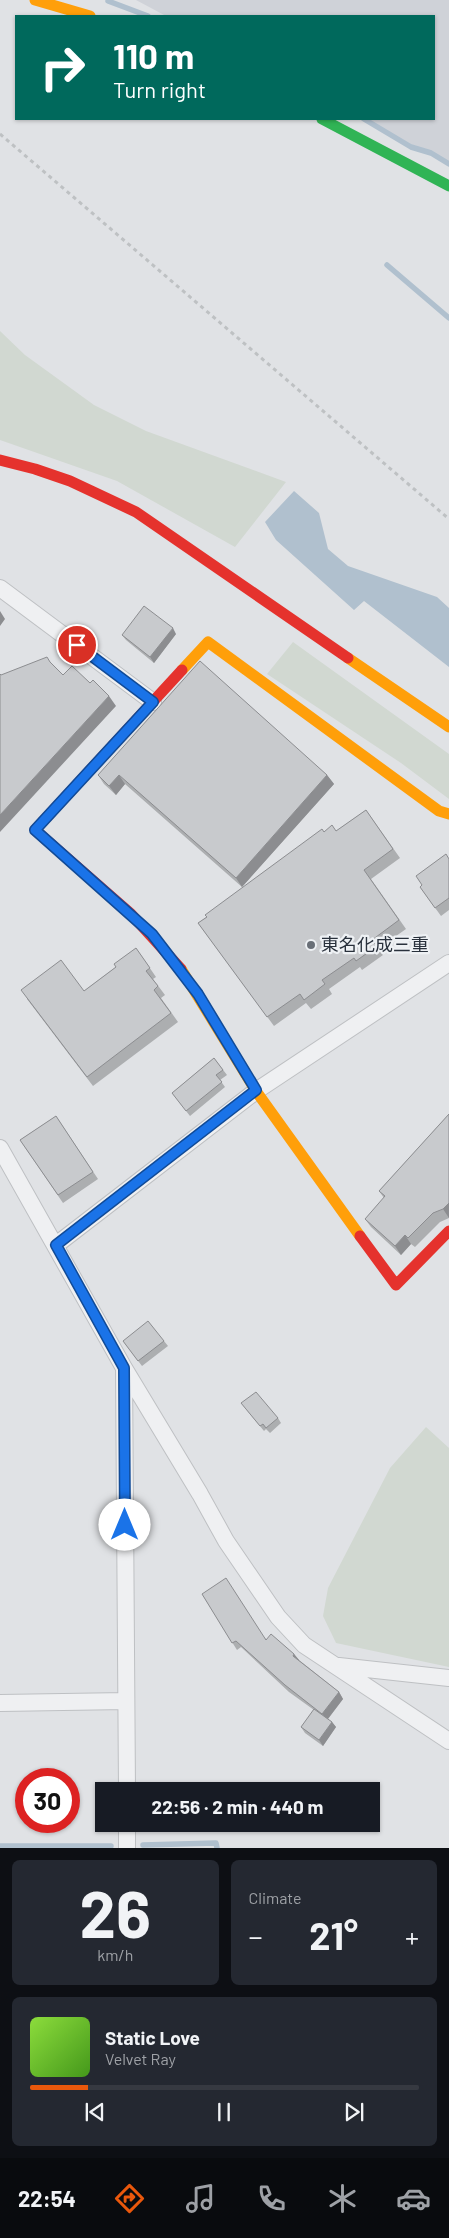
<!DOCTYPE html>
<html lang="en">
<head>
<meta charset="utf-8">
<style>
	:root { --surface:#171b24; --page:#242831; --text:#f1f3f6; --muted:#9ea1a6; --line:#363941; --accent:#ea580c }
	body { margin:0; font-family:Barlow,"Noto Sans JP",sans-serif; background:var(--page); color:var(--text); height:100vh; display:flex; flex-direction:column; font-size:19px; white-space:nowrap }
	* { box-sizing:border-box; margin:0 }
	p { font-size:16px; color:var(--muted) }
	.icon { flex:none; width:28px; height:28px; fill:none; stroke:currentColor; stroke-width:2; stroke-linecap:round; stroke-linejoin:round }
	.map { position:relative; height:1848px; overflow:hidden }
	.side { display:flex; flex-direction:column; gap:12px; padding:12px; background:#0d0f14; flex:1 }
	.side>* { flex:none }
	.hud { position:absolute; left:15px; top:15px; width:420px; height:105px; border-radius:0px; box-shadow:0 1px 4px #0004; background:#00695c; color:#fff; overflow:hidden }
	.speed { position:absolute; left:15px; top:1768px; display:flex; gap:10px; font-size:25px; font-weight:700; text-align:center }
	.speed>* { display:grid; place-content:center; width:65px; height:65px; border-radius:50%; background:var(--surface); box-shadow:0 1px 4px #0004; line-height:1 }
	.speed .limit { border:8px solid #d22; background:#fff; color:#111 }
	.pin { position:absolute; display:grid; place-items:center; width:42px; height:42px; color:#fff; margin:-21px; border:2px solid #fff; border-radius:50%; box-shadow:0 1px 5px #0007 }
	.me { position:absolute; width:55px; margin:-28px; rotate:0deg; stroke-linejoin:round; filter:drop-shadow(0 0 4px #0008) }
	.turn { display:flex; align-items:center; gap:18px; height:105px; padding:0 15px; font-size:22px }
	.turn .icon { width:65px; height:65px; stroke-width:2.5 }
	.turn b { display:block; font-size:35px; line-height:42px }
	.big { font-size:38px; font-weight:700; line-height:1.1 }
	.side .card { flex:1; display:flex; flex-direction:column; justify-content:center; gap:8px; min-width:0; padding:0 18px; border-radius:8px; background:var(--page) }
	.side .dial { align-items:center; gap:0 }
	.dial b { font-size:65px; line-height:1 }
	.song { display:flex; align-items:center; gap:15px }
	.cover { width:60px; height:60px; border-radius:8px; background:linear-gradient(135deg,hsl(90 70% 55%),hsl(100 70% 35%)) }
	.played { height:5px; border-radius:2px; background:linear-gradient(90deg,var(--accent) 15%,var(--line) 15%) }
	.keys { display:flex; justify-content:space-around; direction:ltr }
	.heat { display:flex; justify-content:space-between; align-items:center; font-size:28px; direction:ltr }
	.side .tiles { flex:1; display:grid; gap:12px; grid-template-columns:1fr 1fr }
	.card:last-child { grid-column:span 2 }
	.trip { position:absolute; left:95px; top:1782px; width:285px; height:50px; border-radius:0px; background:var(--surface); box-shadow:0 1px 4px #0004; font-weight:700; line-height:50px; text-align:center }
	.menu { display:flex; height:80px; justify-content:space-around; align-items:center; background:#090b0e; color:var(--muted) }
	.menu .icon { width:35px; height:35px }
	.menu .on { color:var(--accent) }
	.menu b { font-size:22px; color:var(--text) }
	.map>svg:first-child { display:block }
</style>
</head>
<body>
<div class="map">
<svg width="449" height="1848" viewBox="0 0 449 1848">
	<rect width="100%" height="100%" fill="#e0e2e5"/>
	<path fill="#cfd2d8" d="M136 0H449V163L410 146 359 119H434V16H166Z"/>
	<path fill="#d1d8d1" d="M0 331 25 355 94 405 146 431 286 482 235 547 117 481 0 440Z
		M293 642 449 754V799L401 763 267 674Z
		M426 1427 449 1448V1667L336 1643 323 1616 328 1588 390 1468Z"/>
	<path fill="#b0c0ce" d="M294 491 319 513 328 549 348 566 437 597 449 608V667L364 601 354 610 276 540 265 522Z"/>
	<g fill="none" stroke-linecap="round" stroke-linejoin="round">
		<path stroke="#b0c0ce" stroke-width="5.5" d="M108 1 148 16
			M364 119 411 147 431 153 449 164
			M387 265 449 318
			M143 1845 216 1843 217 1848
			M0 1846H111"/>
		<g stroke="#bec0c3" stroke-width="18">
			<path id="street" d="M0 588 153 702
				M0 1148 124 1368 200 1494 226 1541 278 1617 304 1645 449 1741
				M56 1245 256 1091 449 963
				M124 1368 127 1791
				M339 1666 449 1678
				M0 1703 126 1701
				M127 1824V1848"/>
		</g>
		<path stroke="#bec1c3" stroke-width="3" stroke-dasharray="4 4" stroke-linecap="butt" d="M0 134 449 519"/>
		<use href="#street" stroke="#eff0f2" stroke-width="16"/>
		<path stroke="#30b455" stroke-width="11" d="M322 119 449 186"/>
		<path stroke="#ff9f0a" stroke-width="11" d="M35 0 90 16
			M348 658 449 727
			M182 670 208 642 439 811 449 814
			M181 969 256 1091 360 1236"/>
		<path stroke="#e5322d" stroke-width="11" d="M0 460 35 469 70 481 136 512 348 658
			M181 969 131 914 35 830 182 670
			M360 1236 396 1285 449 1231"/>
	</g>
	<path fill="#acaeb0" d="M176 634 154 663 126 640 122 635Z
		M98 775H327L334 784 242 887 125 784 116 795 104 784Z
		M366 810 400 858 371 879 406 929 379 948 383 955 362 970 360 967 329 989 332 994 311 1009 306 1003 274 1026 198 923 324 832 336 831Z
		M449 859V910L441 916 420 887Z
		M136 948 156 977 153 979 165 995 161 998 178 1022 93 1086 27 999 84 991 116 967Z
		M214 1058 227 1075 220 1080 225 1087 190 1116 172 1093Z
		M449 1114V1218L440 1222 415 1247 411 1244 401 1255 371 1227 365 1219 384 1198 379 1191Z
		M56 1116 98 1179 63 1203 20 1140Z
		M123 1341H164L168 1346 142 1366Z
		M241 1403 278 1418 281 1423 270 1433 266 1429 264 1431Z
		M202 1594 266 1639 294 1654 299 1660 339 1692 343 1699 328 1719 332 1722 336 1727 323 1746 305 1733 301 1727 314 1710 289 1692 241 1647 237 1650Z"/>
	<path fill="#8c8d90" d="M0 611 5 619 0 626Z
		M173 628 176 634 154 663 150 657Z
		M109 696 116 706 0 832V815Z
		M119 775 125 784 116 795 109 786Z
		M327 775 334 784 242 887 236 878Z
		M449 1203V1218L443 1209Z
		M405 1235 411 1244 401 1255 395 1246Z
		M294 1654 299 1660 297 1662 293 1656Z
		M339 1692 343 1699 327 1720 322 1714Z
		M332 1722 336 1727 323 1746 319 1740Z"/>
	<path fill="#c8cacd" stroke="#8c8d90" d="M144 606 173 628 150 657 122 635Z
		M47 657 50 662 63 675 72 666 90 683 93 680 109 696 0 815V674L1 675Z
		M200 661 327 775 236 878 119 775 109 786 98 775Z
		M366 810 393 849 364 870 399 920 372 940 377 946 356 961 354 958 322 980 325 984 304 1000 300 994 267 1017 198 923 207 917 205 915 322 829 324 832 332 825 336 831Z
		M446 854 449 859V898L435 908 420 887 422 885 416 876Z
		M136 948 150 968 146 971 158 986 154 990 171 1013 87 1077 21 990 61 960 84 991 116 967 114 964Z
		M214 1058 223 1070 216 1075 222 1082 186 1111 172 1093Z
		M449 1114V1203L443 1209 433 1213 408 1238 405 1235 395 1246 365 1219 385 1196 379 1191Z
		M56 1116 93 1172 58 1195 20 1140Z
		M148 1321 164 1341 138 1361 123 1341Z
		M256 1392 278 1418 266 1428 263 1424 260 1426 241 1403Z
		M226 1578 266 1640 271 1634 294 1654 293 1656 339 1692 322 1714 285 1685 236 1641 232 1643 202 1594Z
		M314 1709 332 1722 319 1740 301 1727Z"/>
	<g fill="none" stroke-linecap="round" stroke-linejoin="round">
		<g stroke="#114b97" stroke-width="12">
			<path id="route" d="M77 645 153 702 35 830 152 934 198 994 256 1090 56 1245 124 1368 125 1525"/>
		</g>
		<use href="#route" stroke="#1a73e8" stroke-width="9"/>
	</g>
	<circle fill="#696f77" stroke="#eef1f4" stroke-width="2" cx="311" cy="945" r="5"/>
	<g text-anchor="middle" stroke-width="4.5" stroke-linejoin="round" paint-order="stroke">
		<g font-size="18" fill="#29313c" stroke="#eef1f4" text-anchor="start">
			<text x="321" y="951">東名化成三重</text>
		</g>
	</g>
</svg>
<div class="speed"><div class="limit">30</div></div>
<div class="pin" style="left:77px;top:645px;background:#d93025"><svg class="icon" aria-label="arrive" viewBox="0 0 24 24"><path d="M6 21V4h12l-3 4 3 4H6"/></svg></div>
<svg class="me" style="left:125px;top:1525px" viewBox="-20 -20 40 40"><circle r="19" fill="#fff"/><path d="M0-13L10 11 0 6-10 11z" fill="#1a73e8"/></svg>
<div class="trip">22:56 · 2 min · 440 m</div>
<div class="hud">
<div class="turn"><svg class="icon" aria-label="right" viewBox="0 0 24 24"><path d="M7 20v-9h11M14 6l5 5-5 5"/></svg><div><b>110 m</b>Turn right</div></div>
</div>
</div>
<section class="side">
<div class="tiles">
<div class="card dial"><b>26</b><p>km/h</p></div>
<div class="card"><p>Climate</p>
<div class="heat"><a>−</a><b class="big">21°</b><a>+</a></div>
</div>
<div class="card">
<div class="song"><i class="cover"></i><div><b>Static Love</b><p>Velvet Ray</p></div></div>
<div class="played"></div>
<div class="keys"><svg class="icon" aria-label="previous" viewBox="0 0 24 24"><path d="M18 5L8 12l10 7zM5 5v14"/></svg><svg class="icon" aria-label="pause" viewBox="0 0 24 24"><path d="M8 5v14M16 5v14"/></svg><svg class="icon" aria-label="next" viewBox="0 0 24 24"><path d="M6 5l10 7-10 7zM19 5v14"/></svg></div>
</div>
</div>
</section>
<nav class="menu">
<b>22:54</b>
<svg class="icon on" aria-label="directions" viewBox="0 0 24 24"><path d="M12 3l9 9-9 9-9-9zM9 14v-3h6M13 9l2 2-2 2"/></svg>
<svg class="icon" aria-label="music" viewBox="0 0 24 24"><path d="M9 18V5l10-2v13"/><circle cx="6" cy="18" r="3"/><circle cx="16" cy="16" r="3"/></svg>
<svg class="icon" aria-label="phone" viewBox="0 0 24 24"><path d="M5 4h4l2 5-3 2q2 4 5 5l2-3 5 2v4C11 20 4 13 5 4z"/></svg>
<svg class="icon" aria-label="climate" viewBox="0 0 24 24"><path d="M12 3v18M4 7l16 10M4 17L20 7"/></svg>
<svg class="icon" aria-label="car" viewBox="0 0 24 24"><path d="M5 17H2v-5l4-1 3-4h7l3 4 3 1v5h-3M9 17h6M6 11h13"/><circle cx="7" cy="17" r="2"/><circle cx="17" cy="17" r="2"/></svg>
</nav>
</body>
</html>
